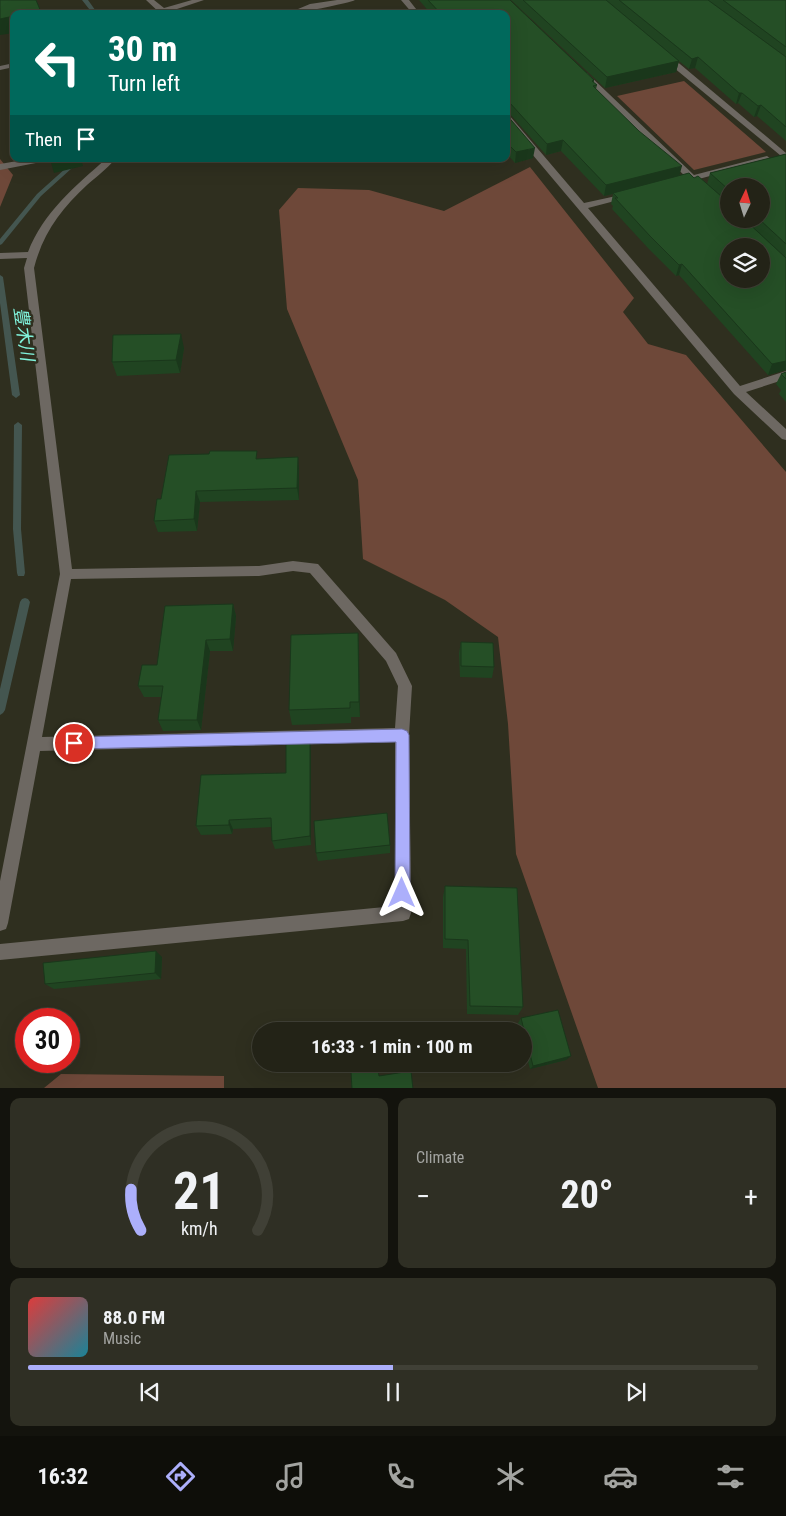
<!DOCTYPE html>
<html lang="en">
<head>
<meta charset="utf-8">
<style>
	:root { --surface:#232317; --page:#2f2f24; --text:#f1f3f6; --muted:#a3a4a1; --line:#404036; --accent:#acaffb }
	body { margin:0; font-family:"Roboto Condensed","Noto Sans JP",sans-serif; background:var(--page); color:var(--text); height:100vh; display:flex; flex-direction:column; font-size:19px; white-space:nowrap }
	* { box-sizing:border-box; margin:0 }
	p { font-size:16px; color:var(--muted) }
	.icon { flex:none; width:28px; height:28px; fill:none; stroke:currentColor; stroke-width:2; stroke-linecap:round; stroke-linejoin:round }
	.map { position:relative; height:1088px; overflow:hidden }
	.details { display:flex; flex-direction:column; gap:10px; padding:10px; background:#13130d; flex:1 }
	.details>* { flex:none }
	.guide { position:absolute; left:10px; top:10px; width:500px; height:152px; border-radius:10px; box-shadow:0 5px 20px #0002,0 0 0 1px var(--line); background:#00695c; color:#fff; overflow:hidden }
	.needle { width:32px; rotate:4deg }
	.fabs { position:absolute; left:720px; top:178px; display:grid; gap:10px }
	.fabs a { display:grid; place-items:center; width:50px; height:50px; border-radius:50%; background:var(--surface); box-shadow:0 5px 20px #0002,0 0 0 1px var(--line); font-size:25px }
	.speed { position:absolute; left:15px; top:1008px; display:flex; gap:10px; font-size:25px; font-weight:700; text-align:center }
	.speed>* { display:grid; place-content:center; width:65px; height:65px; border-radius:50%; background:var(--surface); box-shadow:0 5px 20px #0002,0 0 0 1px var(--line); line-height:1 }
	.speed .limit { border:8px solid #d22; background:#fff; color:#111 }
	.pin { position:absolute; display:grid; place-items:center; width:42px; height:42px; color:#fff; margin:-21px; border:2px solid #fff; border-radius:50%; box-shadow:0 1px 5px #0007 }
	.me { position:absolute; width:55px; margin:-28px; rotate:0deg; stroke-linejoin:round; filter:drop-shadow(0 0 4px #0008) }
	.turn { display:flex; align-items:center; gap:18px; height:105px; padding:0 15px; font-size:22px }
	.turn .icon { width:65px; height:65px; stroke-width:2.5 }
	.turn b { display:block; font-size:35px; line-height:42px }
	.then { display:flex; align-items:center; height:48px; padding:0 15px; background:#0003; gap:10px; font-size:19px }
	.big { font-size:38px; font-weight:700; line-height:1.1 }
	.details .card { flex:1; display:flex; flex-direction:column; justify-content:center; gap:8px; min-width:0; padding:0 18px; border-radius:10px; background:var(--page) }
	.details .dial { align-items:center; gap:0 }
	.dial svg { height:130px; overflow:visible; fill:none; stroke:var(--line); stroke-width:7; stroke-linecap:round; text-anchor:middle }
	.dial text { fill:var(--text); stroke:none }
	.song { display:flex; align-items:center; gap:15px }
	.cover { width:60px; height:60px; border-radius:8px; background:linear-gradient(135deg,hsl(0 70% 55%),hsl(190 70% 35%)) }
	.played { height:5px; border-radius:2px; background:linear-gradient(90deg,var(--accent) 50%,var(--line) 50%) }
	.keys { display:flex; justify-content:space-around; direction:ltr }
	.heat { display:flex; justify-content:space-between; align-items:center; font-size:28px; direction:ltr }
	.details .tiles { flex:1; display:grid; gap:10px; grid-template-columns:1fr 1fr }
	.card:last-child { grid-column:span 2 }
	.trip { position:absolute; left:252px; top:1022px; width:280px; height:50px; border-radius:25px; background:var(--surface); box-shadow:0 5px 20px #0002,0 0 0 1px var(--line); font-weight:700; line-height:50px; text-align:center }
	.tabs { display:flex; height:80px; justify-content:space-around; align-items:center; background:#0e0e09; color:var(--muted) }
	.tabs .icon { width:35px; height:35px }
	.tabs .active { color:var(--accent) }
	.tabs b { font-size:22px; color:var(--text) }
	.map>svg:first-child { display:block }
</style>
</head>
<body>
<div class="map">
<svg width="786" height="1089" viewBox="0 0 786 1089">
	<rect width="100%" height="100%" fill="#2f2f1f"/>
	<path fill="#6e4839" d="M684 81 766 152 694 170 617 96Z
		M0 159 13 175 0 207Z
		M530 167 634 298 623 312 648 344 686 355 786 472V1088H598L516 854 508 724 498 637 445 600 363 559 358 480 287 309 279 210 298 188 369 190 444 211Z
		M61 1074 224 1076V1088H44Z"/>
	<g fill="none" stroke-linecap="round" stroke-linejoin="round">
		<path fill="#445650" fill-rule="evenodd" d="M82 0H88L98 14H93Z
			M76 159H82L41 196 2 244 0 245V239L37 194Z
			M0 275 3 277 20 395 16 398 12 395 0 303Z
			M18 422 22 425 21 529 25 573 24 576H18L17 573 13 529 14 425Z
			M25 598 28 599 30 602 5 710 3 713 0 715V689L20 602 22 599Z"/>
		<path fill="#6d6862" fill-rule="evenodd" d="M146 0H154L164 8 192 0H204L168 12 169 14H161Z
			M337 0H355C350 3 294 14 286 14L310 4Z
			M401 0H409L420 14H413Z
			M662 54H668L786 153V160L662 58Z
			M14 63V67L0 70V66Z
			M581 73H587L694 175 767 156 771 159 699 179 704 185 700 188 690 181H684L683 179 686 177 581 77Z
			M506 115H509L584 203 630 193V197L588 208 740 386 786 371V379L746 392 786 429V440L782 439 734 394 506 123Z
			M29 159H45L41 162 0 170V164Z
			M106 159H115C107 169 96 177 87 185 61 209 43 233 34 268L72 569 259 566 293 561 318 564 396 653 412 686 409 735 411 913 409 919 403 921 0 960V944L395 906V742L40 751 8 923 6 929 0 931V881L60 574 24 268 27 258 0 259V253L28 252C43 213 75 186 106 159ZM293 571 310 573 386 661 398 686 395 728 42 737 71 579 259 576Z"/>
	</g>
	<path fill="#204421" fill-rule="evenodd" d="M419 0H510L594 80V83L597 85 596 89 679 176 694 178 707 184 710 173 786 154V370L768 375 679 275 676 276 647 247 612 209 613 206 611 204 613 194 604 196 561 151 546 155 509 113 506 114V14H431ZM729 186 761 219H729Z
		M511 0H786V141L757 116 754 117 738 103 736 104 695 68 689 69 655 42 679 61 676 72 605 88Z
		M506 114 533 158 515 163 508 155 506 156Z
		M184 348 180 373 117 376 112 362Z
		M786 372V402L779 394 781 390 776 384 781 374Z
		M259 459 299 469V500L200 502 197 531 158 532 154 521 161 499Z
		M233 604 236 616 233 651H210L201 730 163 731 158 720 162 697H144L138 686 157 665Z
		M358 633 360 717H351V723L292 725 289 710Z
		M461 642 494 667 492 678 460 677 459 653Z
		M311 753V845L275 849 272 841 271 827 233 829 232 834 201 835 196 826 286 773Z
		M390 845V853L318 861 316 853Z
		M445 886 523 1007 518 1015 467 1014 466 949 443 948V897Z
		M162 957 161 979 54 989 45 984Z
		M521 1018 566 1060 530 1069 524 1047V1031H520L518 1023Z"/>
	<path fill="#1a371b" d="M41 12V14H29Z
		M14 16V33L0 35V19Z
		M698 57 695 68 689 69 692 59Z
		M679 61 676 72 605 88 607 77Z
		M739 93H742L738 103 736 104Z
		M510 103 509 113 506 114V104Z
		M761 105 757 116 754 117 758 106Z
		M563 140 561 151 546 155 547 144Z
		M506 145H509L508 155 506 156Z
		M535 148 533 158 515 163 516 152Z
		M50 159H81L83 166 54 173Z
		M682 166 679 177 604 196 606 185Z
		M682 264 679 275 676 276 679 265Z
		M181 334 184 348 180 373 176 360Z
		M786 361V370L768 375 772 364Z
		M298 457 299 469V500L297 488Z
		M196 491 200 502 197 531 194 519Z
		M233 604 236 616 233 651 230 639Z
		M358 633 359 650 360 717 359 702Z
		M206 640 210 651 201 730 197 720Z
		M310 743 311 753V845L310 836Z
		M229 820 233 829 232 834 229 825Z
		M156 951 162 957 161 979 155 973Z
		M571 1056 566 1060 530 1069 533 1066Z"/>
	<path fill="#254f26" stroke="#1a371b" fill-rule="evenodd" d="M0 0H36L41 12 29 14H14V16L0 19Z
		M428 0H510L594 80 592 81 597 85 593 86 639 131 682 166 606 185 563 140 547 144 510 103 506 104V14H441Z
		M523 0H606L679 61 607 77Z
		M619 0H708L786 57V127L761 105 758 106 742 93H739L698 57 692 59Z
		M723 0H786V47Z
		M506 114 535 148 516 152 509 145H506Z
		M786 154V244L759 219H761V186H729V190L710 173Z
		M689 173 694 178 698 176 729 203V219H744L786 258V361L772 364 682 264 679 265 650 236 615 198H618L613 193ZM729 246H761V279H729Z
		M181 334 176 360 112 362 113 335Z
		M786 372V379L781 374Z
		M210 451H257L256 459 298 457 297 488 196 491 194 519 154 521 157 499H161L169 455 209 454Z
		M233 604 230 639 206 640 197 720H158L163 686H138L142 665H157L165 606Z
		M358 633 359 702H350V708L289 710 291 635Z
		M461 642 493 643 494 667 461 666Z
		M310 743V836L272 841 271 818 229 820V825L196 826 201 775 286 773V744Z
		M387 813 390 845 316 853 314 821Z
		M445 886 517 888 523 1007 470 1006 468 940 445 939Z
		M156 951 155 973 45 984 43 963Z
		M558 1010 571 1056 533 1066 521 1018Z
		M378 1069 379 1076 411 1071 413 1089H352L351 1072Z"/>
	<path fill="#acaffb" stroke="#7072a3" d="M402 729 407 731 409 735 410 893 408 898 402 901 397 898 395 893 396 742 74 749 69 747 67 743 69 739 74 737Z"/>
	<g text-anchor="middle" stroke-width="5" stroke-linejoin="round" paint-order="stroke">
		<g font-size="18" font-style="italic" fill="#80f3dc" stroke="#2f2f1f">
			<text transform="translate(24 334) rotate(82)" y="6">豊木川</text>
		</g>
	</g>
</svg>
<div class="fabs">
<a><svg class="needle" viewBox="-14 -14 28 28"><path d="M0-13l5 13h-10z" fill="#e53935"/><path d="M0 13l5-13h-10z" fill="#a3a4a1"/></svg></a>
<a><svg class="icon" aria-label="layers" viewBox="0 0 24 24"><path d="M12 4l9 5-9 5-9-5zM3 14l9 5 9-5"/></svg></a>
</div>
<div class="speed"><div class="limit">30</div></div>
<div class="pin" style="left:74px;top:743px;background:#d93025"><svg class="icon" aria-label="arrive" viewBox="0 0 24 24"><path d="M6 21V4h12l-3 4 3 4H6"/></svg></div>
<svg class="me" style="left:402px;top:893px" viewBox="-20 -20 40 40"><path d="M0-17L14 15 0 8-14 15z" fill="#acaffb" stroke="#fff" stroke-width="4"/></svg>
<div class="trip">16:33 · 1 min · 100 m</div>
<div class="guide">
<div class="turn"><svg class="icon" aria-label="left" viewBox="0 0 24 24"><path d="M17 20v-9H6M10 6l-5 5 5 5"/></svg><div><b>30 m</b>Turn left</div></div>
<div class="then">Then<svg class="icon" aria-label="arrive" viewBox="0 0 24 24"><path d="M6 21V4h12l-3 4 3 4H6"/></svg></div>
</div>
</div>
<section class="details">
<div class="tiles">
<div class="card dial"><svg viewBox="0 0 100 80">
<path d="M14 69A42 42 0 1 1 86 69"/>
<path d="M14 69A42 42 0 0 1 8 44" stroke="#acaffb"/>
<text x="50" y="56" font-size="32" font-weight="700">21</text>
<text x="50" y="72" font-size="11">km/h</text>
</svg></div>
<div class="card"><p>Climate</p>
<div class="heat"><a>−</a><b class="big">20°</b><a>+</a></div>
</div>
<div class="card">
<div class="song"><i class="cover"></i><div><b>88.0 FM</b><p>Music</p></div></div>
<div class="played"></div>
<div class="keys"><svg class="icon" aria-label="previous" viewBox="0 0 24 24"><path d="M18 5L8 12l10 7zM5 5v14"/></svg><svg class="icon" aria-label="pause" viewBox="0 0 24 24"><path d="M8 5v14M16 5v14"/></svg><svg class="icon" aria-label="next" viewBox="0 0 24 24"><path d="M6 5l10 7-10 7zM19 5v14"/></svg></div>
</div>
</div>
</section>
<nav class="tabs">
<b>16:32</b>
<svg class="icon active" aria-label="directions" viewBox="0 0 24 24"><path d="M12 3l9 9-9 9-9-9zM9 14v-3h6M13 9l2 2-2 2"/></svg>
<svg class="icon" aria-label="music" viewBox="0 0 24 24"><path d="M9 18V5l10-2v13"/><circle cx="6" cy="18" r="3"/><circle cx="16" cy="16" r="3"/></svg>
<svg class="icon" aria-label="phone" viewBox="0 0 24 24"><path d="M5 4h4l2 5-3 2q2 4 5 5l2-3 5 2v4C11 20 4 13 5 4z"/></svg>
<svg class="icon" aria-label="climate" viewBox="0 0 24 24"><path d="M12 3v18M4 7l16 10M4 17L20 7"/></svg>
<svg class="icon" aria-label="car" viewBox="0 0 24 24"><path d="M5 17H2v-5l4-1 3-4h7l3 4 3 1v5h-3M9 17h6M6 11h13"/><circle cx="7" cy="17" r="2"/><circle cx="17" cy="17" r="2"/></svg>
<svg class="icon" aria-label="filters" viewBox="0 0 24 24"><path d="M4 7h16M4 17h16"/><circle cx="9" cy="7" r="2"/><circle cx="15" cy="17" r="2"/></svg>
</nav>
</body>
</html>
